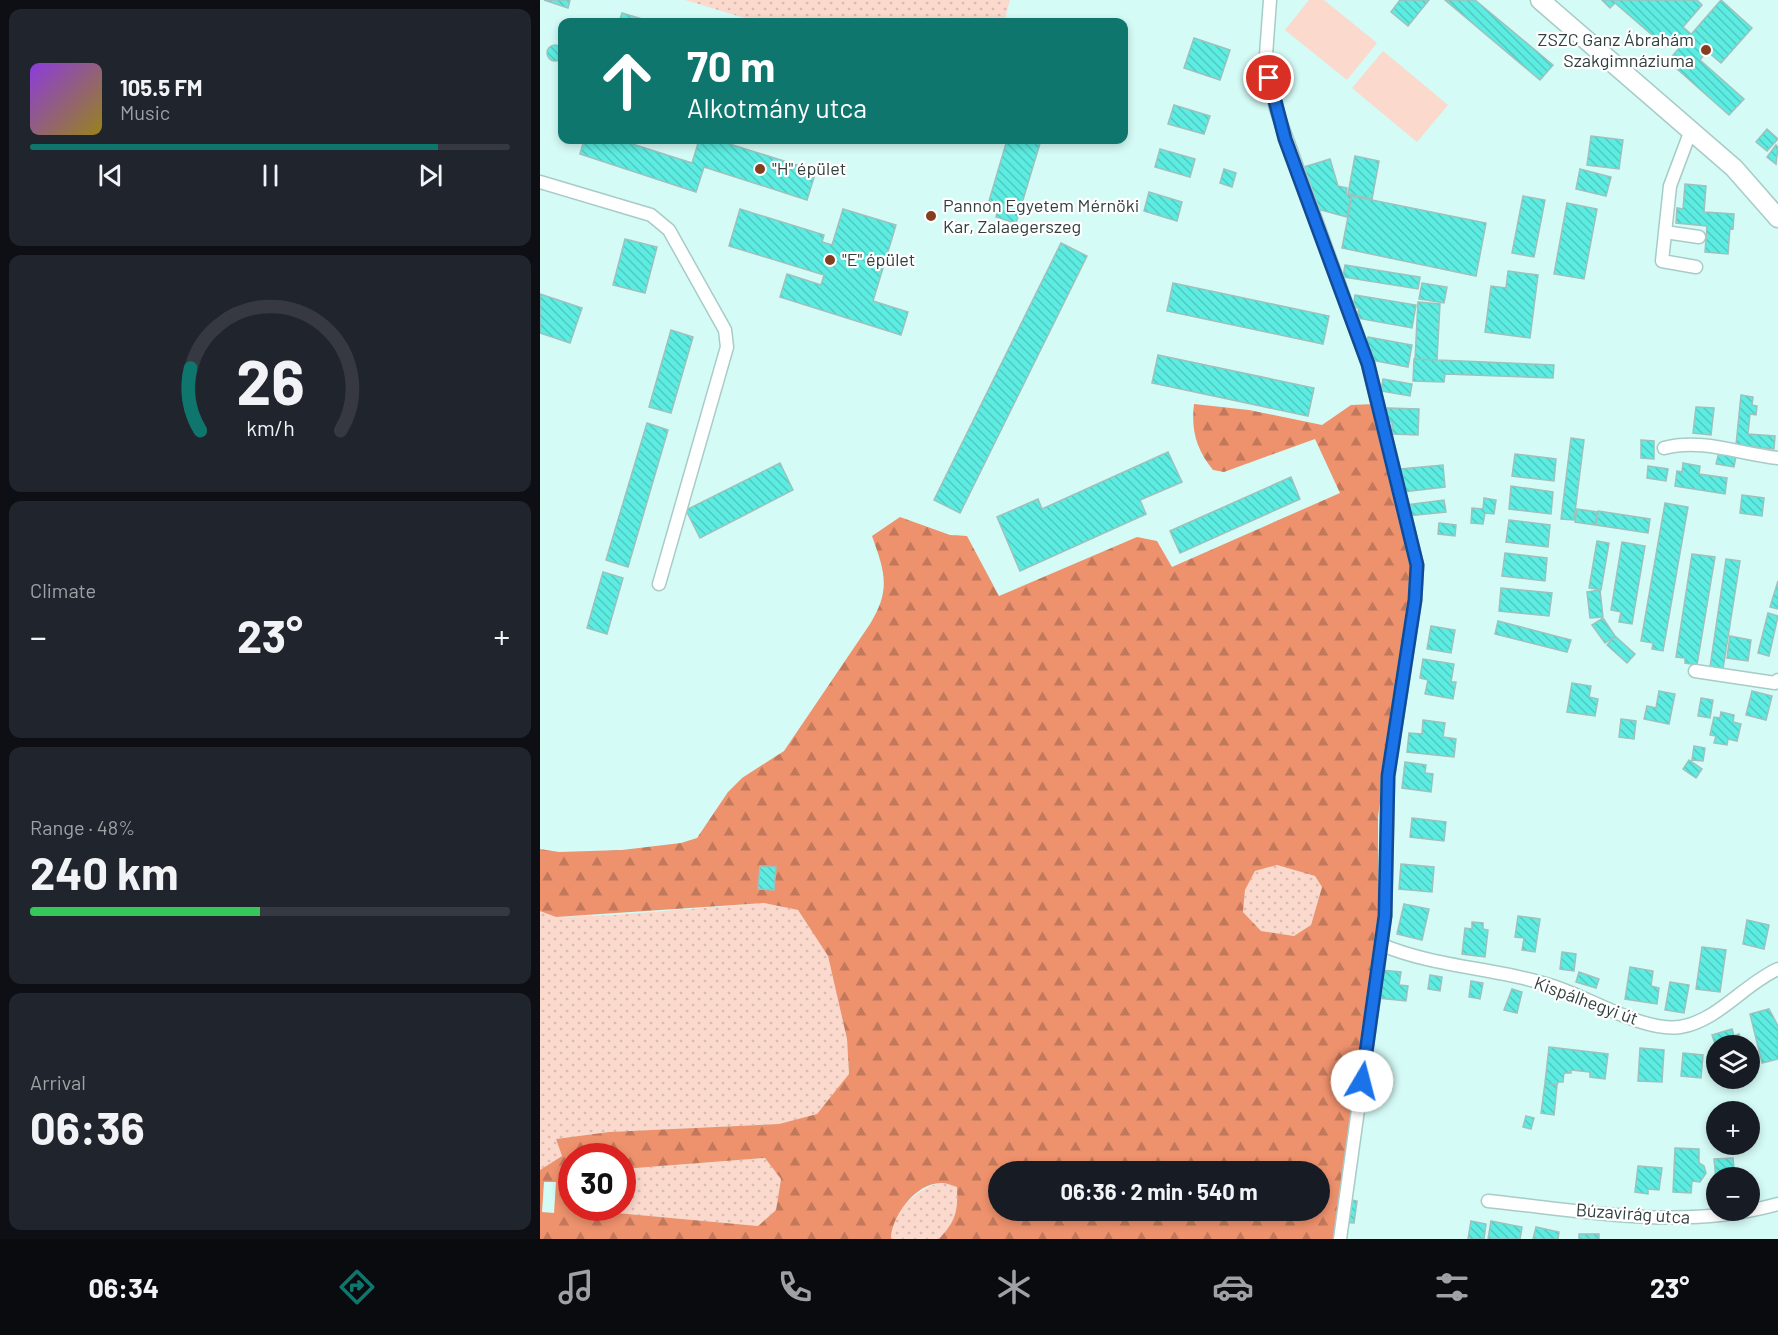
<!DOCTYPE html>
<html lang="en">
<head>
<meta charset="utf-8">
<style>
	:root { --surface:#171b24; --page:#20242c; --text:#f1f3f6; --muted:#9ea1a6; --line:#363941; --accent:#0f766e }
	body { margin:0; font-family:Barlow,sans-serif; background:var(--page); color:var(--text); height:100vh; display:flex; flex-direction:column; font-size:22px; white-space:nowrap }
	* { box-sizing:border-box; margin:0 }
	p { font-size:20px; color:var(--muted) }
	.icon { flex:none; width:33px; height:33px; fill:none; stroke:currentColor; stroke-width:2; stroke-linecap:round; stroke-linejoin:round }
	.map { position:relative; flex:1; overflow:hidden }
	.details { display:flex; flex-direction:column; gap:9px; padding:9px; background:#0d0f14; width:540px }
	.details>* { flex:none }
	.banner { position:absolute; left:18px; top:18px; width:570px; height:126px; border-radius:12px; box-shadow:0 3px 9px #0003; background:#0f766e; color:#fff; overflow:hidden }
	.tools { position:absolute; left:1166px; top:1035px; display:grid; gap:12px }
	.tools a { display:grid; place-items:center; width:54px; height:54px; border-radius:50%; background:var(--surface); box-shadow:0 3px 9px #0003; font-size:30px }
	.speed { position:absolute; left:18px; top:1143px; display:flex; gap:12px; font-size:30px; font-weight:700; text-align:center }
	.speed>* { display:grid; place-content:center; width:78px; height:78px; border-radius:50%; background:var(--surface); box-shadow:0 3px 9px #0003; line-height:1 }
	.speed .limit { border:9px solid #d22; background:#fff; color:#111 }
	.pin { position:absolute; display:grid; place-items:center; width:51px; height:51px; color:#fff; margin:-26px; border:3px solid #fff; border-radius:50%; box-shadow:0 2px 6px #0007 }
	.me { position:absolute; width:66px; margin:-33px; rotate:8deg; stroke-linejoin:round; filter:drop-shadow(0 0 4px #0008) }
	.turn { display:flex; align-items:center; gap:21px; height:126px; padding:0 30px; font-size:27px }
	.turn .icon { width:78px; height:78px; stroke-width:2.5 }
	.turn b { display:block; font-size:42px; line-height:51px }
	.big { font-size:45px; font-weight:700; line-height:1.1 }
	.details .card { flex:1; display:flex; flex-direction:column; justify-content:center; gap:9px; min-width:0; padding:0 21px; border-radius:12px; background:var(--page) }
	.details .dial { align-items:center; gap:0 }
	.dial svg { height:156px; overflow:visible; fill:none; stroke:var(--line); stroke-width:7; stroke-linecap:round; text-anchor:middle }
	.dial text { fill:var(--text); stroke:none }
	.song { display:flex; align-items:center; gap:18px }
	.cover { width:72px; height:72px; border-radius:9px; background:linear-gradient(135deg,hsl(270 70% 55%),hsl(50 70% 35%)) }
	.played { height:6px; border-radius:3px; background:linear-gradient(90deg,var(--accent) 85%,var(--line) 85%) }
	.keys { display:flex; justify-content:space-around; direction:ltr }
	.heat { display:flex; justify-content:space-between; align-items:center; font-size:33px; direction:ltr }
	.charge { height:9px; border-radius:4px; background:linear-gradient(90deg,#34c759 48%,var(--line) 0) }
	.trip { position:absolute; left:448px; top:1161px; width:342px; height:60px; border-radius:30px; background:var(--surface); box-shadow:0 3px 9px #0003; font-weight:700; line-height:60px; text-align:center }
	.menu { display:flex; height:96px; justify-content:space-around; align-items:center; background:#090b0e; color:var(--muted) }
	.menu .icon { width:42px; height:42px }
	.menu .current { color:var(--accent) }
	.menu b { font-size:27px; color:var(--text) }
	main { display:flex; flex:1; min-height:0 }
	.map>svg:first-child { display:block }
</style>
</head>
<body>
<main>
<section class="details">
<div class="card">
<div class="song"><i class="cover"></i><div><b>105.5 FM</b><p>Music</p></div></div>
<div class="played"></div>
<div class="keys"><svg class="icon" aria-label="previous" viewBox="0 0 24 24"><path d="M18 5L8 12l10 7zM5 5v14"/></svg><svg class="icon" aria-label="pause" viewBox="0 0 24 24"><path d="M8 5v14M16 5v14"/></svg><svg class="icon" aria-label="next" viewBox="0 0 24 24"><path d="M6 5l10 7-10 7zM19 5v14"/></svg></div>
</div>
<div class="card dial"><svg viewBox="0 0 100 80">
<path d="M14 69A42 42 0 1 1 86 69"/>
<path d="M14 69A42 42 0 0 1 9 37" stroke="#0f766e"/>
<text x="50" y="56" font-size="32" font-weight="700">26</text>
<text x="50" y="72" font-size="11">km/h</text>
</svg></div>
<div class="card"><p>Climate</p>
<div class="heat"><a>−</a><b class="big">23°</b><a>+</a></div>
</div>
<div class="card"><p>Range · 48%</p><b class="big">240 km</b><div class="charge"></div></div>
<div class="card"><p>Arrival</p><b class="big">06:36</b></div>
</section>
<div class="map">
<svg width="1238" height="1239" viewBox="0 0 1238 1239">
	<defs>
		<pattern id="grass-dots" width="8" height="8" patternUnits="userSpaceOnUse" patternTransform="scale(1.5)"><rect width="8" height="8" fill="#fbd9cd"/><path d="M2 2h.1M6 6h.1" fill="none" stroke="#d8bbb1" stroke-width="1.8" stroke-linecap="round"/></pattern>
		<pattern id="forest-firs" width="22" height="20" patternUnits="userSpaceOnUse" patternTransform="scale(1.5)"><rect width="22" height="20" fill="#ee916d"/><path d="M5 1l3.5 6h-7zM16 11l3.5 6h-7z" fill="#c1785b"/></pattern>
		<pattern id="building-back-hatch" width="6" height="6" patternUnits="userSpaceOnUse" patternTransform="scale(1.5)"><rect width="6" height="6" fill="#5cece1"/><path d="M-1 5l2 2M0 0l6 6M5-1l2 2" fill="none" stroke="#50cbc2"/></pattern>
	</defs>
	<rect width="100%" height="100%" fill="#d5fbf6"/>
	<path fill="url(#grass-dots)" d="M145 0H470L464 22H218Z
		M737 865 775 876 782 887 771 925 754 936 721 931 703 912 705 890 715 871Z
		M224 903 258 910 288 956 307 1039 309 1075 277 1114 239 1124 69 1132 16 1139 22 1156 0 1170V911L16 917 74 915Z
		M225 1158 241 1179 236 1210 218 1226 66 1212 58 1208H82L83 1169Z
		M403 1182 417 1187C418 1211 416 1221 399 1239H351C351 1211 377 1188 403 1182Z"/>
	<path fill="url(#forest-firs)" fill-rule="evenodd" d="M654 404 709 410 782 425 811 405 835 404 874 574 838 816V929L797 1239H399C416 1221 418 1211 417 1187 413 1186 407 1183 403 1183 377 1181 351 1216 351 1239H0V1170L22 1156 16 1139 69 1132 239 1124 277 1114 309 1074 307 1039 288 956 258 910 224 903 16 917 0 911V849L19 852 82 850 141 843 157 838 188 792 202 778 244 751 330 624C351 590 345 572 332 536L360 517 410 535 427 536 459 596 597 537 617 541 632 567 800 493 775 439 684 472 673 470C656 449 651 430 654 404ZM737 865 775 876 782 887 771 925 754 936 721 931 703 912 705 890 715 871ZM32 1156H82L83 1169 225 1158 241 1179 236 1210 218 1226 66 1212 58 1208H32ZM459 1172H780V1210H459ZM4 1182H16L14 1213 2 1212Z"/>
	<path fill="#fbd9cd" d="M769 0H784L837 43 807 80 745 30Z
		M843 51 908 105 877 142 812 88Z"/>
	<path fill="url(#building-back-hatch)" stroke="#9dc1bd" stroke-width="1.5" d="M4 0H30L28 8Z
		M860 0H889L868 26 851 12Z
		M905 0H935L1013 65 1000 80Z
		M1062 0H1157L1162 5 1143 27 1151 34 1144 42 1136 35 1126 47 1075 3 1070 8Z
		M1181 0 1212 28 1181 63 1167 51 1160 60 1204 99 1189 115 1128 61Z
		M82 13 112 22H79Z
		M654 38 690 50 680 80 644 68Z
		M7 53a8 8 0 1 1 16 0a8 8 0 1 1-16 0Z
		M634 105 670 116 664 134 628 124Z
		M1227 129 1238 139 1227 151 1216 142Z
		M1051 136 1083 140 1079 169 1047 165Z
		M44 140H80L152 163 159 140H177L276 171 267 200 164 167 156 192 40 154Z
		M467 140H501L476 223 456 217 459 204 449 201Z
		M1236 145 1238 147 1236 164 1227 157Z
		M620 149 655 159 650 177 615 167Z
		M815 156 839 161 832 199 808 194Z
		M790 159 798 186 807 188 806 195 811 196 807 217 777 209 764 167Z
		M684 169 696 173 692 187 680 183Z
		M1040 169 1071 177 1066 196 1036 189Z
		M1145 184 1166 186 1164 212 1194 214 1193 229 1190 228 1188 254 1165 252 1167 226 1136 223 1137 208 1143 209Z
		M609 192 642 202 637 221 604 211Z
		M812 196 946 223 936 276 802 248Z
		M983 196 1005 200 994 257 972 253Z
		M1027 203 1057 209 1044 279 1014 274Z
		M200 209 284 235 282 242 292 245 303 209 356 225 333 301 368 312 361 335 240 297 247 274 281 285 284 275 189 246Z
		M85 239 117 247 105 293 73 285Z
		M521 243 547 256 420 513 394 500Z
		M805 265 880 277 878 289 803 277Z
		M968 271 998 275 990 338 945 332 951 286 966 288Z
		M633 283 789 316 783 344 627 311Z
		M882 283 907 287 904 303 879 299Z
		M0 294 42 308 30 343 0 333Z
		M815 295 876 305 872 328 817 318 819 308 813 307Z
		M878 302 900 304 897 360 875 359Z
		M131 330 153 337 131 413 109 407Z
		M828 337 872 345 868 367 831 360 832 350 826 349Z
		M618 355 774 388 768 416 612 383Z
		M874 359 1014 365 1013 378 905 374 904 382 873 381Z
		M843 379 872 384 870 396 841 391Z
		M1201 395 1213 397 1212 405 1217 406 1216 415 1210 414 1208 434 1235 436 1234 449 1196 445Z
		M1156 407 1174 408 1171 435 1153 433Z
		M847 408 879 409 878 435 852 434V422H847Z
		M107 423 128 430 88 567 66 560Z
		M1031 438 1044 440 1034 520 1021 519Z
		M1101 440 1114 441V459L1101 458Z
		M628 452 642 482 600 500 606 514 480 571 457 517 498 499 502 509Z
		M1179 452 1196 456 1194 467 1176 464Z
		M975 454 1016 459 1014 481 972 476Z
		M240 463 253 490 160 538 146 510Z
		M1143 463 1160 466 1159 474 1187 478 1185 494 1135 486 1137 471 1142 472Z
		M903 465 905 487 863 492 861 469Z
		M1108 466 1128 469 1126 481 1107 478Z
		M751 477 760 499 640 553 630 531Z
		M971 486 1013 492 1011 514 969 509Z
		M1202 495 1224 498 1222 516 1200 513Z
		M944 498 956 500 954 514 945 513 943 524 931 523 932 508 943 509Z
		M904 500 906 512 867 516 866 505Z
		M1125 503 1148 507 1123 651 1112 649 1113 643 1101 641Z
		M1037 509 1057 512 1055 525 1035 522Z
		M1058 511 1110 519 1108 533 1056 525Z
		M969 520 1010 525 1008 547 966 542Z
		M899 523 916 525 915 536 898 534Z
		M1057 541 1069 543 1061 590 1049 588Z
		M1082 542 1105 546 1092 624 1079 622 1081 612 1071 610Z
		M965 553 1007 558 1005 581 962 576Z
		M1152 554 1175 557 1157 665 1145 663V658L1136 657Z
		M1186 559 1200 561 1183 669 1170 667Z
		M63 572 83 578 67 634 47 628Z
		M1238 581V609L1230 607Z
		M961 588 1012 593 1009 616 959 611Z
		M1060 590 1063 617 1050 618 1047 592Z
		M1228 613 1238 616 1229 656 1218 653Z
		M1063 618 1075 636 1065 643 1052 625Z
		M958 621 1031 640 1027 652 955 634Z
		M891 626 915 630 911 653 887 649Z
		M1075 636 1095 654 1087 663 1067 645Z
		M1190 636 1211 640 1208 661 1187 658Z
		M883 659 914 664 911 682H916L913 699 885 694 888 680 880 678Z
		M1032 683 1051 686 1049 697 1058 699 1055 716 1027 712Z
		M1119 691 1135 694 1129 724 1104 719 1107 706 1116 708Z
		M1212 691 1232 696 1226 720 1206 715Z
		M1161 698 1173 700 1170 718 1158 716Z
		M1181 712 1194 715 1193 722 1201 724 1197 741 1188 739 1187 745 1174 743 1176 736 1170 735 1174 717 1180 718Z
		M1081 719 1096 721 1094 739 1079 737Z
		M883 720 905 723 903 737 916 739 914 757 867 752 869 733 882 734Z
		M1154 746 1165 748 1163 761 1152 760Z
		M1149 760 1162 769 1156 778 1143 769Z
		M865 762 886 765 885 773 893 774 891 792 862 788Z
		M872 818 906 822 904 841 870 837Z
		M861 864 894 867 892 892 859 889Z
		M220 866 236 867 234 890 218 889Z
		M864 904 889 909 882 940 857 934Z
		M978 916 1000 919 995 952 982 950 984 938 975 937Z
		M1207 920 1229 925 1224 949 1203 944Z
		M932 922 943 923V929L948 930 945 957 922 954 925 928 932 929Z
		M1162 947 1186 950 1180 992 1156 989Z
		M1022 952 1036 954 1034 971 1020 969Z
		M1090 967 1113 971 1111 986 1119 988 1117 1004 1085 999Z
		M841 970 861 972 859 985 868 986 866 1001 838 998Z
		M1039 972 1059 979 1056 988 1036 982Z
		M890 975 902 977 900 991 888 989Z
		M931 981 943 983 940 999 929 997Z
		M1130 982 1149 985 1144 1013 1125 1010Z
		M972 989 982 992 977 1013 964 1010Z
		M1229 1009 1238 1026V1059L1222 1063 1210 1014Z
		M1192 1029 1194 1036 1199 1034 1203 1046 1176 1047 1172 1035Z
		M1009 1047 1068 1054 1065 1079 1050 1077V1072L1031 1070V1073H1024L1023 1082H1018L1017 1085 1005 1083Z
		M1100 1048 1124 1050 1122 1082 1098 1081Z
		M1143 1053 1163 1055 1161 1078 1141 1076Z
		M1005 1083 1017 1085 1014 1115 1001 1113Z
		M986 1116 994 1118 991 1129 983 1127Z
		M1135 1148 1159 1149V1163L1164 1166 1166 1173 1160 1182 1152 1181 1151 1193 1133 1192Z
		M1193 1158 1195 1178 1176 1179 1174 1159Z
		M1098 1166 1122 1168 1119 1190 1108 1189V1194L1095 1192Z
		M807 1199 817 1201 814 1223 804 1222Z
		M931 1221 946 1224 944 1239H928Z
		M951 1221 982 1227 980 1239H948Z
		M996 1227 1019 1232 1018 1239H993Z
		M1039 1234H1059V1239H1039Z"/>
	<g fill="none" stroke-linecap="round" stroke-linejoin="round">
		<g stroke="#a7ccc7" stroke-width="15">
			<path id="street" d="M730 0 726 55 736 109 828 364 877 565 875 600 848 776 845 916 800 1239
				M1151 130 1130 186 1122 261 1156 267
				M0 182 111 215 129 230 185 330 187 347 119 584
				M1125 232 1159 237
				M1124 448C1162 438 1200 454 1238 458
				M1155 671 1235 683 1238 680
				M842 945C900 969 965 968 1024 990 1056 1002 1107 1032 1140 1027 1178 1021 1204 984 1238 969
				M948 1201C1045 1211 1142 1231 1238 1204"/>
		</g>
		<g stroke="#a7ccc7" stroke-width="21">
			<path id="secondary" d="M1000 0 1194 168 1238 218"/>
		</g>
		<use href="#street" stroke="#fff" stroke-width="12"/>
		<use href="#secondary" stroke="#fff" stroke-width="18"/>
	</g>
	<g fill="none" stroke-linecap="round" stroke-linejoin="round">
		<g stroke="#114b97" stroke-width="15">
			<path id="route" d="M729 78 745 139 828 364 877 565 875 600 848 776 845 916 822 1081"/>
		</g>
		<use href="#route" stroke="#1a73e8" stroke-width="10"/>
	</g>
	<g fill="#863e20" stroke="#fff" stroke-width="2">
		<circle cx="1166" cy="50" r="6"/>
		<circle cx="220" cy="169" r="6"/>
		<circle cx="391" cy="216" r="6"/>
		<circle cx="290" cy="260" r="6"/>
	</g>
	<g text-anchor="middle" stroke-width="4.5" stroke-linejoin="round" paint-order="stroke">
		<g font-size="18" fill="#31403e" stroke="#fff" text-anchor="start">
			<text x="1154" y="46" text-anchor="end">ZSZC Ganz Ábrahám<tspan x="1154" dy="21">Szakgimnáziuma</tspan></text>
			<text x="232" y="175">"H" épület</text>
			<text x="403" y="212">Pannon Egyetem Mérnöki<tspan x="403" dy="21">Kar, Zalaegerszeg</tspan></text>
			<text x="302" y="266">"E" épület</text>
		</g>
		<g font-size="18" fill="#31403e" stroke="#fff">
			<text transform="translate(1046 1001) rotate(20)" y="6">Kispálhegyi út</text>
			<text transform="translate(1093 1214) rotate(4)" y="6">Búzavirág utca</text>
		</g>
	</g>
</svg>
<div class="tools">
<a><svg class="icon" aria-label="layers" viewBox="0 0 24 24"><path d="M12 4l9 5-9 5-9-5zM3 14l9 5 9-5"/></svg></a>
<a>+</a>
<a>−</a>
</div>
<div class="speed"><div class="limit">30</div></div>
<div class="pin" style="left:729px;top:78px;background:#d93025"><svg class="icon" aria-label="arrive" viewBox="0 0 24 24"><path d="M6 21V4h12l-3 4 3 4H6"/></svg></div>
<svg class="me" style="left:822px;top:1081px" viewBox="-20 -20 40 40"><circle r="19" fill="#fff"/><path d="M0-13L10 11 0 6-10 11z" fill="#1a73e8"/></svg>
<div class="trip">06:36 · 2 min · 540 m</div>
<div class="banner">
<div class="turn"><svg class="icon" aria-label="ahead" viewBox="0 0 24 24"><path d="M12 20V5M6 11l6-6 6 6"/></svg><div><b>70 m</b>Alkotmány utca</div></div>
</div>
</div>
</main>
<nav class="menu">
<b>06:34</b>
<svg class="icon current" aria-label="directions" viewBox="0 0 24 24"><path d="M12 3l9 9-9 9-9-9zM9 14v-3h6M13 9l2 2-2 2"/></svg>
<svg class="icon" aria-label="music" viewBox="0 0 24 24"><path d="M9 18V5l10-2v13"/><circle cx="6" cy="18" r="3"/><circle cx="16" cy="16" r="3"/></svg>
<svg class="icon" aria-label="phone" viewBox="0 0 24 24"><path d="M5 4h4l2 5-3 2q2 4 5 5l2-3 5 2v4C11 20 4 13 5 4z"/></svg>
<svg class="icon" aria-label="climate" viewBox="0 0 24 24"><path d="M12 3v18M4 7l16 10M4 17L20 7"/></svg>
<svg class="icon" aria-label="car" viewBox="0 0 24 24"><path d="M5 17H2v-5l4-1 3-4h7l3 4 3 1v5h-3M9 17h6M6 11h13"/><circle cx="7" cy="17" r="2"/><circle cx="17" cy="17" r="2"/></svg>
<svg class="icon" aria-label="filters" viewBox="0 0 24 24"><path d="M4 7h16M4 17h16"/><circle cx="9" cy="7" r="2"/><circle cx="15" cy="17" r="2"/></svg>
<b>23°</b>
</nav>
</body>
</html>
